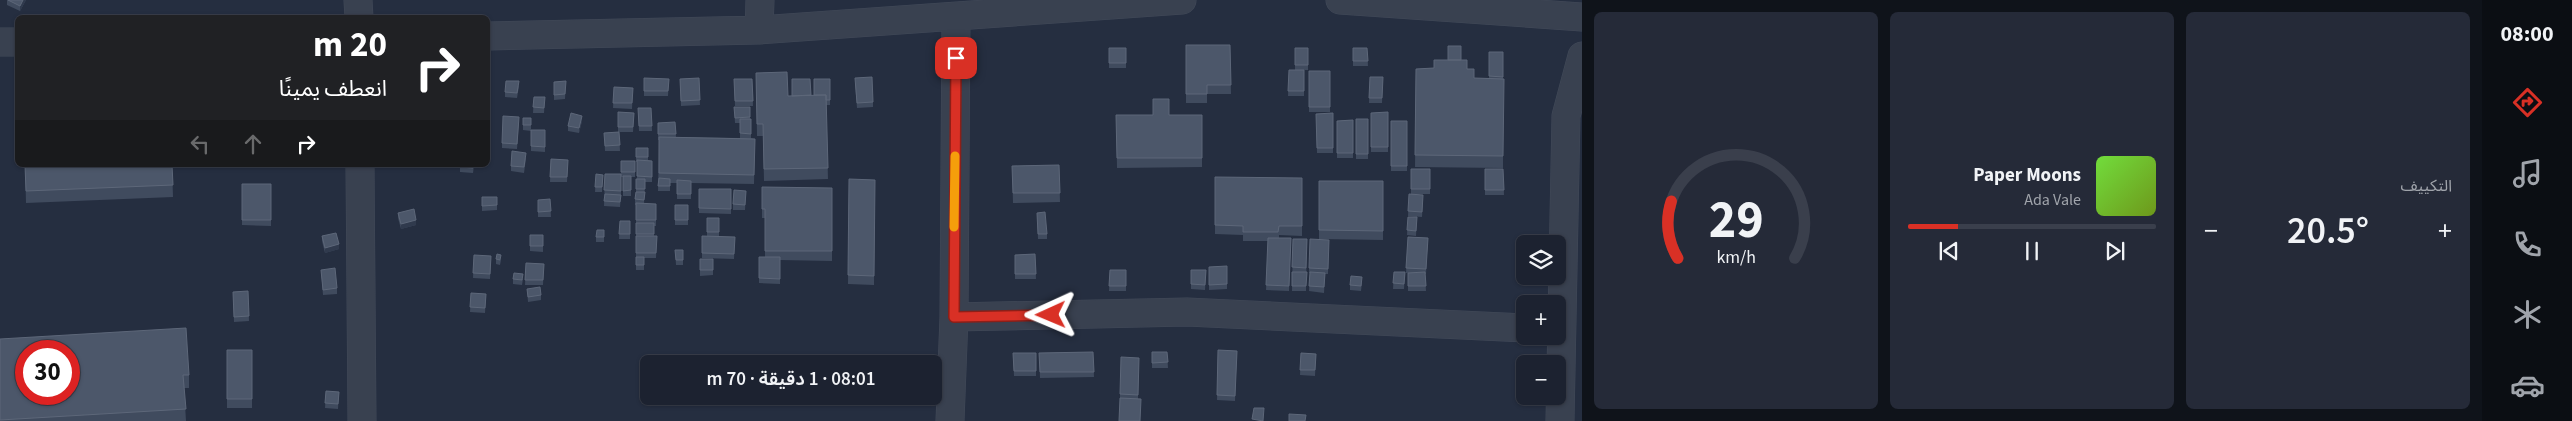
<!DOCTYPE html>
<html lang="ar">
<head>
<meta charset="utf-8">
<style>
	:root { --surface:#1c2230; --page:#252a38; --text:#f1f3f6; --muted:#a0a4ab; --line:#3a3f4c; --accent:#d93025 }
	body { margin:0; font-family:"Source Sans 3","Noto Sans Arabic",sans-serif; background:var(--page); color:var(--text); direction:rtl; height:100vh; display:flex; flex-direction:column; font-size:19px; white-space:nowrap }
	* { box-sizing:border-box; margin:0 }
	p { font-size:16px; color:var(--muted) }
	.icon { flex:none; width:28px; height:28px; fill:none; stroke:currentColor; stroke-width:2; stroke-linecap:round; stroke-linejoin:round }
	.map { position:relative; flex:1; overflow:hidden; direction:ltr }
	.sheet { display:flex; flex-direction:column; gap:12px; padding:12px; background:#0f131a; width:900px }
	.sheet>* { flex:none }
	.banner { position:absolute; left:15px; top:15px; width:475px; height:152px; border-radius:8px; box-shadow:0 1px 4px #0004,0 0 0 1px var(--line); direction:rtl; background:#202124; color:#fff; overflow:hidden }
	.fabs { position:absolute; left:1516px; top:235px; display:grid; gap:10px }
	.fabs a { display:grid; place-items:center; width:50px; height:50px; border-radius:8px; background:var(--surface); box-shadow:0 1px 4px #0004,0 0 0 1px var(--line); font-size:25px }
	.speed { position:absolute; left:15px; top:340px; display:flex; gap:10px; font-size:25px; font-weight:700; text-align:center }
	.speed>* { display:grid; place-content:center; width:65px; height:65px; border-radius:50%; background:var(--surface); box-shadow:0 1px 4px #0004,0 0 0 1px var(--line); line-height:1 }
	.speed .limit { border:8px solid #d22; background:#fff; color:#111 }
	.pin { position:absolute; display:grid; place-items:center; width:42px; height:42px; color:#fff; margin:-21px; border-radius:10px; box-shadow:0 2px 8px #0006 }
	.me { position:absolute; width:55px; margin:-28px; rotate:269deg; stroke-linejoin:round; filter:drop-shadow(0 0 4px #0008) }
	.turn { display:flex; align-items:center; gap:18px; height:105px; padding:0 20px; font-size:22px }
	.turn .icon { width:65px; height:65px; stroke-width:2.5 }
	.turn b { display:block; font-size:35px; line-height:42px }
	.lanes { display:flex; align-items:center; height:48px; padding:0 20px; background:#0003; justify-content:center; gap:25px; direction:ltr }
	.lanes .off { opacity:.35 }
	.big { font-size:38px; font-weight:600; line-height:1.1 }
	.sheet .card { flex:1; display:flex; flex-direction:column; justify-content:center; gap:8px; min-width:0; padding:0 18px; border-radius:8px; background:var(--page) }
	.sheet .dial { align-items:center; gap:0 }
	.dial svg { height:130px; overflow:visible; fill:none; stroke:var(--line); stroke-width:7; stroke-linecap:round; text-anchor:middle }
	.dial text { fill:var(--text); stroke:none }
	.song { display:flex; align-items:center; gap:15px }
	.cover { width:60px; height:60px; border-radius:8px; background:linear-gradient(135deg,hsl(100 70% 55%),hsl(80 70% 35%)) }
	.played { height:5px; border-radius:2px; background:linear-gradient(90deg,var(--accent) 20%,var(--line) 20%) }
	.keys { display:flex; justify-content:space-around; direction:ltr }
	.heat { display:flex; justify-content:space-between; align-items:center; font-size:28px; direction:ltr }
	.sheet .tiles { flex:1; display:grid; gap:12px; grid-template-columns:repeat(3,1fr) }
	.trip { position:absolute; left:640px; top:355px; width:302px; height:50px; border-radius:8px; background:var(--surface); box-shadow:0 1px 4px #0004,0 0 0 1px var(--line); font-weight:600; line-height:50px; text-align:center; direction:rtl }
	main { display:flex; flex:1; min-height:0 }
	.dock { display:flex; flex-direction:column; width:90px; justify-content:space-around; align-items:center; background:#0b0e13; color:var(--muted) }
	.dock .icon { width:35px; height:35px }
	.dock .selected { color:var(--accent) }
	.dock b { font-size:22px; color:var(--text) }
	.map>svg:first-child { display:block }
</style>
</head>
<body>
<main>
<nav class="dock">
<b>08:00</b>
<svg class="icon selected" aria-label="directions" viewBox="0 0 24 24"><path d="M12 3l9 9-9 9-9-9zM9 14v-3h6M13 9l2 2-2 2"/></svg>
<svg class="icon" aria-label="music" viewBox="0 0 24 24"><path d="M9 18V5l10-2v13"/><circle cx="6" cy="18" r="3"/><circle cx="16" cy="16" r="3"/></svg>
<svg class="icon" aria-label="phone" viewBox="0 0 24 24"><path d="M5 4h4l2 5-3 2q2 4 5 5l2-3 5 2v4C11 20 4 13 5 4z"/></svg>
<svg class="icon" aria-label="climate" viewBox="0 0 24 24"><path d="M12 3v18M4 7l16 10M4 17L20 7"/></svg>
<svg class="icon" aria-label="car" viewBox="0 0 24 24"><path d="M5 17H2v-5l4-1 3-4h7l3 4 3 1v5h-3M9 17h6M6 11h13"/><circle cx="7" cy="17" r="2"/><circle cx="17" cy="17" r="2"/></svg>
</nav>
<section class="sheet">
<div class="tiles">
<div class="card"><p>التكييف</p>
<div class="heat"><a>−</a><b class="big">20.5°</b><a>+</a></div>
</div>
<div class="card">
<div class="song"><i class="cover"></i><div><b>Paper Moons</b><p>Ada Vale</p></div></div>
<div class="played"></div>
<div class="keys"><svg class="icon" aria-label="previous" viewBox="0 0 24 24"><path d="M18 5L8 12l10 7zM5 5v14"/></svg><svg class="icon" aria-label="pause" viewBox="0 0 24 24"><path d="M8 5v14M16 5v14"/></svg><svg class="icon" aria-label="next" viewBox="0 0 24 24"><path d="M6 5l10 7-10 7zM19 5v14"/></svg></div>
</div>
<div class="card dial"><svg viewBox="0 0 100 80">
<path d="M14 69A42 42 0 1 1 86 69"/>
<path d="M14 69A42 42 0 0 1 10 34" stroke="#d93025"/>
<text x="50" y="56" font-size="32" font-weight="700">29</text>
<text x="50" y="72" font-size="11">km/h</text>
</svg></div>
</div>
</section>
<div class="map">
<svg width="1582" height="421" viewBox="0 0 1582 421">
	<rect width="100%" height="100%" fill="#252e40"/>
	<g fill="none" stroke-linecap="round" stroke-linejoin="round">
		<g stroke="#424a59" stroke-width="29">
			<path id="street" d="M358 0 359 18
				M1340 0 1582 17
				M759 30 760 0
				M488 36 759 30 1182 0
				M0 42H18
				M360 165 362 421
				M954 317 1187 312 1525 328
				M950 421 954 317 956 17
				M1560 421 1566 116 1582 56"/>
		</g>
		<use href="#street" stroke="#394150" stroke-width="28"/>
	</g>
	<path fill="#404b5e" d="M7 0H26L20 11 7 5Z
		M1186 45H1230L1231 94H1207V103H1186Z
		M1109 48H1126V68H1109Z
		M1295 48H1308V70H1295Z
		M1353 48H1367L1368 66H1353Z
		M1489 52H1503V168L1415 167 1416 69 1434 68 1448 60H1461L1474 78H1489Z
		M1289 70H1304V96H1288Z
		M1309 71H1330V112H1309Z
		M756 73 788 96 814 95 830 79V105H826L828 179 764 181 763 136H757Z
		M1370 77H1383L1382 103H1369Z
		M644 78 669 79 668 96H644Z
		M699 78 700 105 681 106 680 79Z
		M734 79H752L753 106H735Z
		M566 81 565 99 554 100V82Z
		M855 83 873 102V107L857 108Z
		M519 86 517 98 505 97V92Z
		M614 87 633 88 632 109 613 108Z
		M534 97H545L544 113H533Z
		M734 107H750V119H751V138L755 139 754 184 691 183V199H677V183H670V191H658L659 140H658V123L675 122 676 137 740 138V123H735Z
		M638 108H651L652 131H639Z
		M618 112 634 113 633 132H618Z
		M1388 112V152H1371V113Z
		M1333 113V153H1317L1316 114Z
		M1116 115H1202V167L1117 168Z
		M523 118H531V130H545V152L531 151V131L523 130Z
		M1356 119H1368V159H1356Z
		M1353 120V158H1337V121Z
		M582 121 579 133 568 131V126Z
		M1391 121H1407V171H1391Z
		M519 122 517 149 502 148V143Z
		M488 131H490V148H488Z
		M619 132 620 151H605L604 133Z
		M636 148H648V160L652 161V182H645L644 204H656V226H654V236H657L656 258H644V270H636V205H635V199L636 192V179H637V162H636Z
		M526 158 524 173 511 171V166Z
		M551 159 568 160 567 182H550Z
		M621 161H635V177H631V196H623V177H621V196L620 207 604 206 605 174H621Z
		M25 165H172L173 197 26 203Z
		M460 165H474L473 173 460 172Z
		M1059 165 1060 202 1013 203 1012 166Z
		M1411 169H1430V194H1416L1423 200 1422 217 1408 216 1409 194H1411Z
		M1485 169H1503L1504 195H1485Z
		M596 174 603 175 602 192H595Z
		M1215 177 1302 178V236L1279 235V238H1291L1289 291 1266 290 1268 241H1243V235L1215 234Z
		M849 179 875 180 874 285 848 284Z
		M1319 181H1383V240L1319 239Z
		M242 184H271V226L242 225Z
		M762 187 832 188V261L780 260V284L759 283V257H765V218H762Z
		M699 189H731V214L699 213Z
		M746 191 745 210H733V204Z
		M482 197H497V210L482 211Z
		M550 199 551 217H538V200Z
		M675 205H688V225H675Z
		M398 213 416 225 401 229 398 218Z
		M1037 213 1047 234V239H1038Z
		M1408 217H1417L1416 236 1407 235Z
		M707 218H719V237H735L734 259 702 258V236H707Z
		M620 221H630V239H619Z
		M604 230V242H596V237Z
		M530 235H543V252L530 251Z
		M322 236 339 249 325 253 322 241Z
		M1408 237 1428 238 1426 274H1425L1426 291H1408V273H1406Z
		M1293 239H1307L1306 291H1292Z
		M1329 240 1328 274H1325L1324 293 1309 291 1310 273H1309V268Z
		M675 250H683V265H676Z
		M1035 254 1036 279H1015V255Z
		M474 255 491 261 490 279 473 278Z
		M496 259 501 260 500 265 496 264Z
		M700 259H713V275L700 276Z
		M526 263 544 264 543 285H525Z
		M1227 266V289L1209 290V267Z
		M321 270 337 288V294L323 295Z
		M1110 270H1126V291H1109Z
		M1191 270H1206L1205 290 1191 289Z
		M1394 272H1405L1404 289H1393Z
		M513 279H523L522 285 513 284Z
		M1362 282 1361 291 1350 290V285Z
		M527 289 541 295V300L528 302Z
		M248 291 249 321 234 322 233 292Z
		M471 293 486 294 485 313 470 312Z
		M0 339 189 375V388H184L186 421H0Z
		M227 350H252V408H227Z
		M1218 350 1237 351 1235 401 1217 400Z
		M1093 352 1094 377 1040 378 1039 353Z
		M1152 352H1167L1168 368H1152Z
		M1013 353H1036V376H1014Z
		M1301 353 1316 354 1315 376 1300 375Z
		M1139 358 1138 399H1120V394Z
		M326 391 339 392 338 409 325 408Z"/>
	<path fill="#303a4d" d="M23 0H26L20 11V6Z
		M582 116V121L579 133V128Z
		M416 220V225L401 229V224Z
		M339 244V249L325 253V248Z"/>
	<path fill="#4c576a" stroke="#5d6779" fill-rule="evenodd" d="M8 0H23L20 6Z
		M1186 45H1230L1231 85H1207V94H1186Z
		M1448 46H1461V60H1448Z
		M1109 48H1126V63H1109Z
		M1295 48H1308V65H1295Z
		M1353 48H1367L1368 61H1353Z
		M1489 52H1503V77L1489 76Z
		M1434 60H1467V69H1474V78L1504 79 1503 156 1415 155 1416 69 1434 68Z
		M1289 70H1304V91H1288Z
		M1309 71H1330V107H1309Z
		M787 72 788 96 826 95 828 168 764 169 763 124H757L756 73Z
		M872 77 873 102 857 103 855 78Z
		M1370 77H1383L1382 98H1369Z
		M644 78 669 79 668 91H644Z
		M699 78 700 100 681 101 680 79Z
		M734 79H752L753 101H735Z
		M792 79H810L811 95 792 96Z
		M814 79H830V100H826V95H814Z
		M506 81H519L517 93 505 92Z
		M566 81 565 94 554 95V82Z
		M614 87 633 88 632 103H613Z
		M534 97H545L544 108 533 107Z
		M1153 99H1169V115H1202V158H1117L1116 115H1153Z
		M734 107H750V117L735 118Z
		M638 108H651L652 126H639Z
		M618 112 634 113 633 127H618Z
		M1388 112V147H1371V113Z
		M571 113 582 116 579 128 568 126Z
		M1333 113V148H1317L1316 114Z
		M503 116 519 117 517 144 502 143Z
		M523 118H531V125H523Z
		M740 119H751V134L740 133Z
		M1356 119H1368V154H1356Z
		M1353 120V153H1337V121Z
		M1391 121H1407V166H1391Z
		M675 122 676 134H658V123Z
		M531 130H545V147L531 146Z
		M488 131H490V142H488Z
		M619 132 620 145 605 146 604 133Z
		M659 137 755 139 754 175 659 173Z
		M636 148H648V157H636Z
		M512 151 526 153 524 167 511 166Z
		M551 159 568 160 567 177H550Z
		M637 160 652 161V177L637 176Z
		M621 161H635V172H621Z
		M25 165H172L173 185 26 191Z
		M460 165H474L473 168 460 167Z
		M1059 165 1060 193H1013L1012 166Z
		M1411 169H1430V189H1411Z
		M1485 169H1503L1504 190H1485Z
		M596 174 603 175 602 187H595Z
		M605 174H621V191L604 190Z
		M623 176H631V190L623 191Z
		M1215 177 1302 178V226H1279L1278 232H1243V226L1215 225Z
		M659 178 670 179V186H658Z
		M636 179H645V189H636Z
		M849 179 875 180 874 276 848 275Z
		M677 180 691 181V194H677Z
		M1319 181H1383V231L1319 230Z
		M242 184H271V220H242Z
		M762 187 832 188V251H765V209H762Z
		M699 189H731V209L699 208Z
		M734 190 746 191 745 205 733 204Z
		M636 192H645L644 200 635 199Z
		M605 194 621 195 620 202 604 201Z
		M1409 194 1423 195 1422 212 1408 211Z
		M482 197H497V205L482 206Z
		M550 199 551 211 538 212V200Z
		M636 203 656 204V220H636Z
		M675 205H688V220H675Z
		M414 209 416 220 401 224 398 213Z
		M1045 212 1047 234H1038L1037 213Z
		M1408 217H1417L1416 231 1407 230Z
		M707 218H719V232H707Z
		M620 221H630V234H619Z
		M636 223H654V234H636Z
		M597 230H604V237H596Z
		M336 233 339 244 325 248 322 236Z
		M530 235H543V246H530Z
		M636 236H657L656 253H636Z
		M702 236 735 237 734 254 702 253Z
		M1408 237 1428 238 1426 269 1406 268Z
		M1268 238H1291L1289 286 1266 285Z
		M1293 239H1307L1306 268 1292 267Z
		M1310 239 1329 240 1328 269 1309 268Z
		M675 250H683V260H676Z
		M497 254 501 255 500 260 496 259Z
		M1035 254 1036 274H1015V255Z
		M474 255 491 256 490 274 473 273Z
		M636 257H644V265H636Z
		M759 257H780V279L759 278Z
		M700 259H713V270H700Z
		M526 263 544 264 543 280H525Z
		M1227 266V284L1209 285V267Z
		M335 268 337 288 323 290 321 270Z
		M1110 270H1126V286H1109Z
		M1191 270H1206L1205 285 1191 284Z
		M1292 272H1307L1306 286H1292Z
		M1310 272 1325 273 1324 287 1309 286Z
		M1394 272H1405L1404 284 1393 283Z
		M1425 272 1426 286H1408V273Z
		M514 273 523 274 522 280 513 279Z
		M1351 276 1362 277 1361 286 1350 285Z
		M540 287 541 295 528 297 527 289Z
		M248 291 249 316 234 317 233 292Z
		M471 293 486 294 485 308 470 307Z
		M186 328 189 375H183L186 409 0 420V339ZM26 351H69V394H26Z
		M227 350H252V399H227Z
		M1218 350 1237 351 1235 396 1217 395Z
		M1093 352 1094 372H1040L1039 353Z
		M1152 352H1167L1168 362 1152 363Z
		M1013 353H1036V371H1014Z
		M1301 353 1316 354 1315 370H1300Z
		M1121 357 1139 358 1138 395 1120 394Z
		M326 391 339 392 338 404 325 403Z
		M1120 398 1141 399 1140 421H1119Z
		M1254 408H1264L1263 421 1252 419Z
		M1289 414 1306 415 1305 421H1289Z"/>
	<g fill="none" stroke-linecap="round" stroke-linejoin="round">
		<g stroke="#8d1f18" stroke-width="12">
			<path id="route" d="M956 58 954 317 1051 315"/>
		</g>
		<use href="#route" stroke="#d93025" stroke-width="9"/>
		<path stroke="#f59e0b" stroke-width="9" d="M954 227 955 156"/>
	</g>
</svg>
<div class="fabs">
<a><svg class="icon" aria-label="layers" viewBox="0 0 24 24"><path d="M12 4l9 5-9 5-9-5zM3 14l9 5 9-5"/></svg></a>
<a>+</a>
<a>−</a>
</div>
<div class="speed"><div class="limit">30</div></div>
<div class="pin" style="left:956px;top:58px;background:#d93025"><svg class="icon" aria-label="arrive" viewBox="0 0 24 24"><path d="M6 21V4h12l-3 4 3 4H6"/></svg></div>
<svg class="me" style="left:1051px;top:315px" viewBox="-20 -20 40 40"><path d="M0-17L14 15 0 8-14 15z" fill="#d93025" stroke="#fff" stroke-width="4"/></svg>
<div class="trip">08:01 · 1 دقيقة · 70 m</div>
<div class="banner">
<div class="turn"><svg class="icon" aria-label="right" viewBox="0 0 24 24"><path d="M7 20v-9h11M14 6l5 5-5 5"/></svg><div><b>20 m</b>انعطف يمينًا</div></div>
<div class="lanes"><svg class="icon off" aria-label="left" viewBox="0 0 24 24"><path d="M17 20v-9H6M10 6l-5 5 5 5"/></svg><svg class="icon off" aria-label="ahead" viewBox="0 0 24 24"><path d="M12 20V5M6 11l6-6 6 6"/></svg><svg class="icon" aria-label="right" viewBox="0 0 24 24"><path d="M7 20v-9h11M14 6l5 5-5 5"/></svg></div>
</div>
</div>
</main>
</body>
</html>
